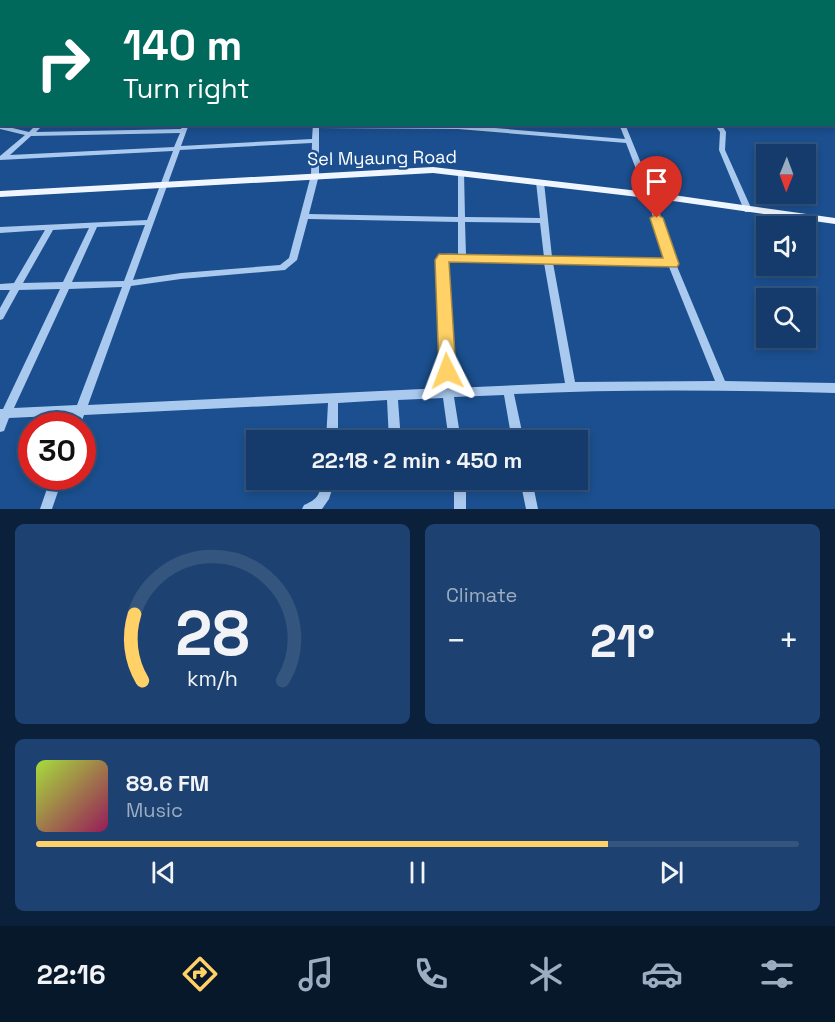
<!DOCTYPE html>
<html lang="en">
<head>
<meta charset="utf-8">
<style>
	:root { --surface:#143b6b; --page:#1d4271; --text:#f1f3f6; --muted:#9dadc1; --line:#33557e; --accent:#ffd166 }
	body { margin:0; font-family:"Space Grotesk",sans-serif; background:var(--page); color:var(--text); height:100vh; display:flex; flex-direction:column; font-size:22px; white-space:nowrap }
	* { box-sizing:border-box; margin:0 }
	p { font-size:20px; color:var(--muted) }
	.icon { flex:none; width:33px; height:33px; fill:none; stroke:currentColor; stroke-width:2; stroke-linecap:round; stroke-linejoin:round }
	.map { position:relative; height:509px; overflow:hidden }
	.drawer { display:flex; flex-direction:column; gap:15px; padding:15px; background:#0b203b; flex:1 }
	.drawer>* { flex:none }
	.banner { position:absolute; left:0px; top:0px; width:836px; height:126px; box-shadow:0 3px 9px #0003,0 0 0 2px var(--line); background:#00695c; color:#fff; overflow:hidden }
	.needle { width:39px; rotate:181deg }
	.buttons { position:absolute; left:756px; top:144px; display:grid; gap:12px }
	.buttons a { display:grid; place-items:center; width:60px; height:60px; border-radius:0px; background:var(--surface); box-shadow:0 3px 9px #0003,0 0 0 2px var(--line); font-size:30px }
	.speed { position:absolute; left:18px; top:412px; display:flex; gap:12px; font-size:30px; font-weight:700; text-align:center }
	.speed>* { display:grid; place-content:center; width:78px; height:78px; border-radius:50%; background:var(--surface); box-shadow:0 3px 9px #0003,0 0 0 2px var(--line); line-height:1 }
	.speed .limit { border:9px solid #d22; background:#fff; color:#111 }
	.pin { position:absolute; display:grid; place-items:center; width:51px; height:51px; color:#fff; margin:-62px -26px; border-radius:50% 50% 50% 0; rotate:-45deg; box-shadow:0 0 6px #0007 }
	.pin .icon { rotate:45deg }
	.me { position:absolute; width:66px; margin:-33px; rotate:357deg; stroke-linejoin:round; filter:drop-shadow(0 0 4px #0008) }
	.turn { display:flex; align-items:center; gap:21px; height:126px; padding:0 24px; font-size:27px }
	.turn .icon { width:78px; height:78px; stroke-width:2.5 }
	.turn b { display:block; font-size:42px; line-height:51px }
	.big { font-size:45px; font-weight:700; line-height:1.1 }
	.drawer .card { flex:1; display:flex; flex-direction:column; justify-content:center; gap:9px; min-width:0; padding:0 21px; border-radius:9px; background:var(--page) }
	.drawer .dial { align-items:center; gap:0 }
	.dial svg { height:156px; overflow:visible; fill:none; stroke:var(--line); stroke-width:7; stroke-linecap:round; text-anchor:middle }
	.dial text { fill:var(--text); stroke:none }
	.song { display:flex; align-items:center; gap:18px }
	.cover { width:72px; height:72px; border-radius:9px; background:linear-gradient(135deg,hsl(80 70% 55%),hsl(330 70% 35%)) }
	.played { height:6px; border-radius:3px; background:linear-gradient(90deg,var(--accent) 75%,var(--line) 75%) }
	.keys { display:flex; justify-content:space-around; direction:ltr }
	.heat { display:flex; justify-content:space-between; align-items:center; font-size:33px; direction:ltr }
	.drawer .tiles { flex:1; display:grid; gap:15px; grid-template-columns:1fr 1fr }
	.card:last-child { grid-column:span 2 }
	.trip { position:absolute; left:246px; top:430px; width:342px; height:60px; border-radius:0px; background:var(--surface); box-shadow:0 3px 9px #0003,0 0 0 2px var(--line); font-weight:700; line-height:60px; text-align:center }
	.menu { display:flex; height:96px; justify-content:space-around; align-items:center; background:#08182b; color:var(--muted) }
	.menu .icon { width:42px; height:42px }
	.menu .on { color:var(--accent) }
	.menu b { font-size:27px; color:var(--text) }
	.map>svg:first-child { display:block }
</style>
</head>
<body>
<div class="map">
<svg width="835" height="509" viewBox="0 0 835 509">
	<rect width="100%" height="100%" fill="#1b4f8f"/>
	<g fill="none" stroke-linecap="round" stroke-linejoin="round">
		<path fill="#a9c9ee" fill-rule="evenodd" d="M29 0H33L32 2H27Z
			M56 0H60L59 2H54Z
			M133 0H137L136 2H131Z
			M239 0H243L242 2H238Z
			M269 0H273L272 2H268Z
			M389 0H393L392 2H388Z
			M414 0H418L419 2H415Z
			M434 0H438L439 2H435Z
			M570 0H574V2H570Z
			M720 0H724L726 2H721Z
			M747 0H751L753 2H748Z
			M773 0 787 2H776Z
			M793 0H797L799 2H794Z
			M816 0H820L822 2H817Z
			M0 6H2V8H0Z
			M834 9H835V12H834Z
			M834 18H835V20H834Z
			M0 23H2V26H0Z
			M0 30H2V32H0Z
			M0 46H2V49L0 50Z
			M834 60H835V64H834Z
			M834 74 835 75V79L834 78Z
			M834 96H835V100H834Z
			M37 124H44L36 132 181 129 183 124H189L181 146 312 139 313 124 458 125 625 139 619 124H625L654 195 676 264 725 381 835 383V393C728 390 621 389 514 394L524 441H512L504 395 454 397 461 441H449L443 398 398 400 401 441H389L387 400 338 403V441H326L328 403 84 415 80 426H70L74 415 9 418 4 431 0 432V409H3L60 289 19 290 3 319 0 320V308L10 290H0V284L14 283 45 230 0 233V227L147 220 173 151 0 160V156L25 135 0 129V125L29 132ZM319 128 458 129 626 143 646 195 667 261 552 257 544 182 540 180 536 182 540 218 465 217 464 172 461 170 458 172V217L309 214 319 175ZM180 133 174 147 10 155 31 136ZM312 143 311 175 289 258 280 265 181 273 133 280 180 150ZM308 219 458 222V254C449 254 442 252 437 260L443 388 88 405 131 286 181 279 285 270 297 260ZM465 222 540 223 544 257 466 255ZM145 225 124 281 72 282 97 227ZM89 228 63 282 23 283 53 230ZM446 260 544 263 565 383 453 388ZM553 263 669 267 715 381 575 382ZM122 287 77 405 14 408 69 289Z
			M714 124H721L726 132 725 150 752 210 751 212H745L744 210 719 150 720 132Z
			M51 477H63L52 509H40Z
			M323 480H335L329 499 322 509H302L304 505C318 499 319 495 323 480Z
			M392 480H404L402 488 398 490 394 488Z
			M454 480H466V509H454Z
			M520 480H532L538 509H526Z"/>
		<path fill="#f0f6ff" fill-rule="evenodd" d="M433 167 673 195 835 218V224L673 201 433 173 0 197V191Z"/>
		<path fill="#fff" fill-rule="evenodd" d="M93 0H99L92 2Z
			M0 77H2L0 82Z"/>
	</g>
	<path fill="#ffd166" stroke="#a68842" stroke-width="1.5" d="M657 214 663 218 679 264 677 267 449 262 456 371 453 376 447 378 441 376 439 371 435 260 439 254 663 258 650 218Z"/>
	<g text-anchor="middle" stroke-width="5" stroke-linejoin="round" paint-order="stroke">
		<g font-size="18" fill="#fff" stroke="#1b4f8f">
			<text transform="translate(382 158) rotate(-1)" y="6">Sel Myaung Road</text>
		</g>
	</g>
</svg>
<div class="buttons">
<a><svg class="needle" viewBox="-14 -14 28 28"><path d="M0-13l5 13h-10z" fill="#e53935"/><path d="M0 13l5-13h-10z" fill="#9dadc1"/></svg></a>
<a><svg class="icon" aria-label="sound" viewBox="0 0 24 24"><path d="M4 9h4l5-4v14l-5-4H4zM17 9q2 3 0 6"/></svg></a>
<a><svg class="icon" aria-label="search" viewBox="0 0 24 24"><circle cx="10" cy="10" r="6"/><path d="M15 15l6 6"/></svg></a>
</div>
<div class="speed"><div class="limit">30</div></div>
<div class="pin" style="left:657px;top:218px;background:#d93025"><svg class="icon" aria-label="arrive" viewBox="0 0 24 24"><path d="M6 21V4h12l-3 4 3 4H6"/></svg></div>
<svg class="me" style="left:447px;top:371px" viewBox="-20 -20 40 40"><path d="M0-17L14 15 0 8-14 15z" fill="#ffd166" stroke="#fff" stroke-width="4"/></svg>
<div class="trip">22:18 · 2 min · 450 m</div>
<div class="banner">
<div class="turn"><svg class="icon" aria-label="right" viewBox="0 0 24 24"><path d="M7 20v-9h11M14 6l5 5-5 5"/></svg><div><b>140 m</b>Turn right</div></div>
</div>
</div>
<section class="drawer">
<div class="tiles">
<div class="card dial"><svg viewBox="0 0 100 80">
<path d="M14 69A42 42 0 1 1 86 69"/>
<path d="M14 69A42 42 0 0 1 10 35" stroke="#ffd166"/>
<text x="50" y="56" font-size="32" font-weight="700">28</text>
<text x="50" y="72" font-size="11">km/h</text>
</svg></div>
<div class="card"><p>Climate</p>
<div class="heat"><a>−</a><b class="big">21°</b><a>+</a></div>
</div>
<div class="card">
<div class="song"><i class="cover"></i><div><b>89.6 FM</b><p>Music</p></div></div>
<div class="played"></div>
<div class="keys"><svg class="icon" aria-label="previous" viewBox="0 0 24 24"><path d="M18 5L8 12l10 7zM5 5v14"/></svg><svg class="icon" aria-label="pause" viewBox="0 0 24 24"><path d="M8 5v14M16 5v14"/></svg><svg class="icon" aria-label="next" viewBox="0 0 24 24"><path d="M6 5l10 7-10 7zM19 5v14"/></svg></div>
</div>
</div>
</section>
<nav class="menu">
<b>22:16</b>
<svg class="icon on" aria-label="directions" viewBox="0 0 24 24"><path d="M12 3l9 9-9 9-9-9zM9 14v-3h6M13 9l2 2-2 2"/></svg>
<svg class="icon" aria-label="music" viewBox="0 0 24 24"><path d="M9 18V5l10-2v13"/><circle cx="6" cy="18" r="3"/><circle cx="16" cy="16" r="3"/></svg>
<svg class="icon" aria-label="phone" viewBox="0 0 24 24"><path d="M5 4h4l2 5-3 2q2 4 5 5l2-3 5 2v4C11 20 4 13 5 4z"/></svg>
<svg class="icon" aria-label="climate" viewBox="0 0 24 24"><path d="M12 3v18M4 7l16 10M4 17L20 7"/></svg>
<svg class="icon" aria-label="car" viewBox="0 0 24 24"><path d="M5 17H2v-5l4-1 3-4h7l3 4 3 1v5h-3M9 17h6M6 11h13"/><circle cx="7" cy="17" r="2"/><circle cx="17" cy="17" r="2"/></svg>
<svg class="icon" aria-label="filters" viewBox="0 0 24 24"><path d="M4 7h16M4 17h16"/><circle cx="9" cy="7" r="2"/><circle cx="15" cy="17" r="2"/></svg>
</nav>
</body>
</html>
